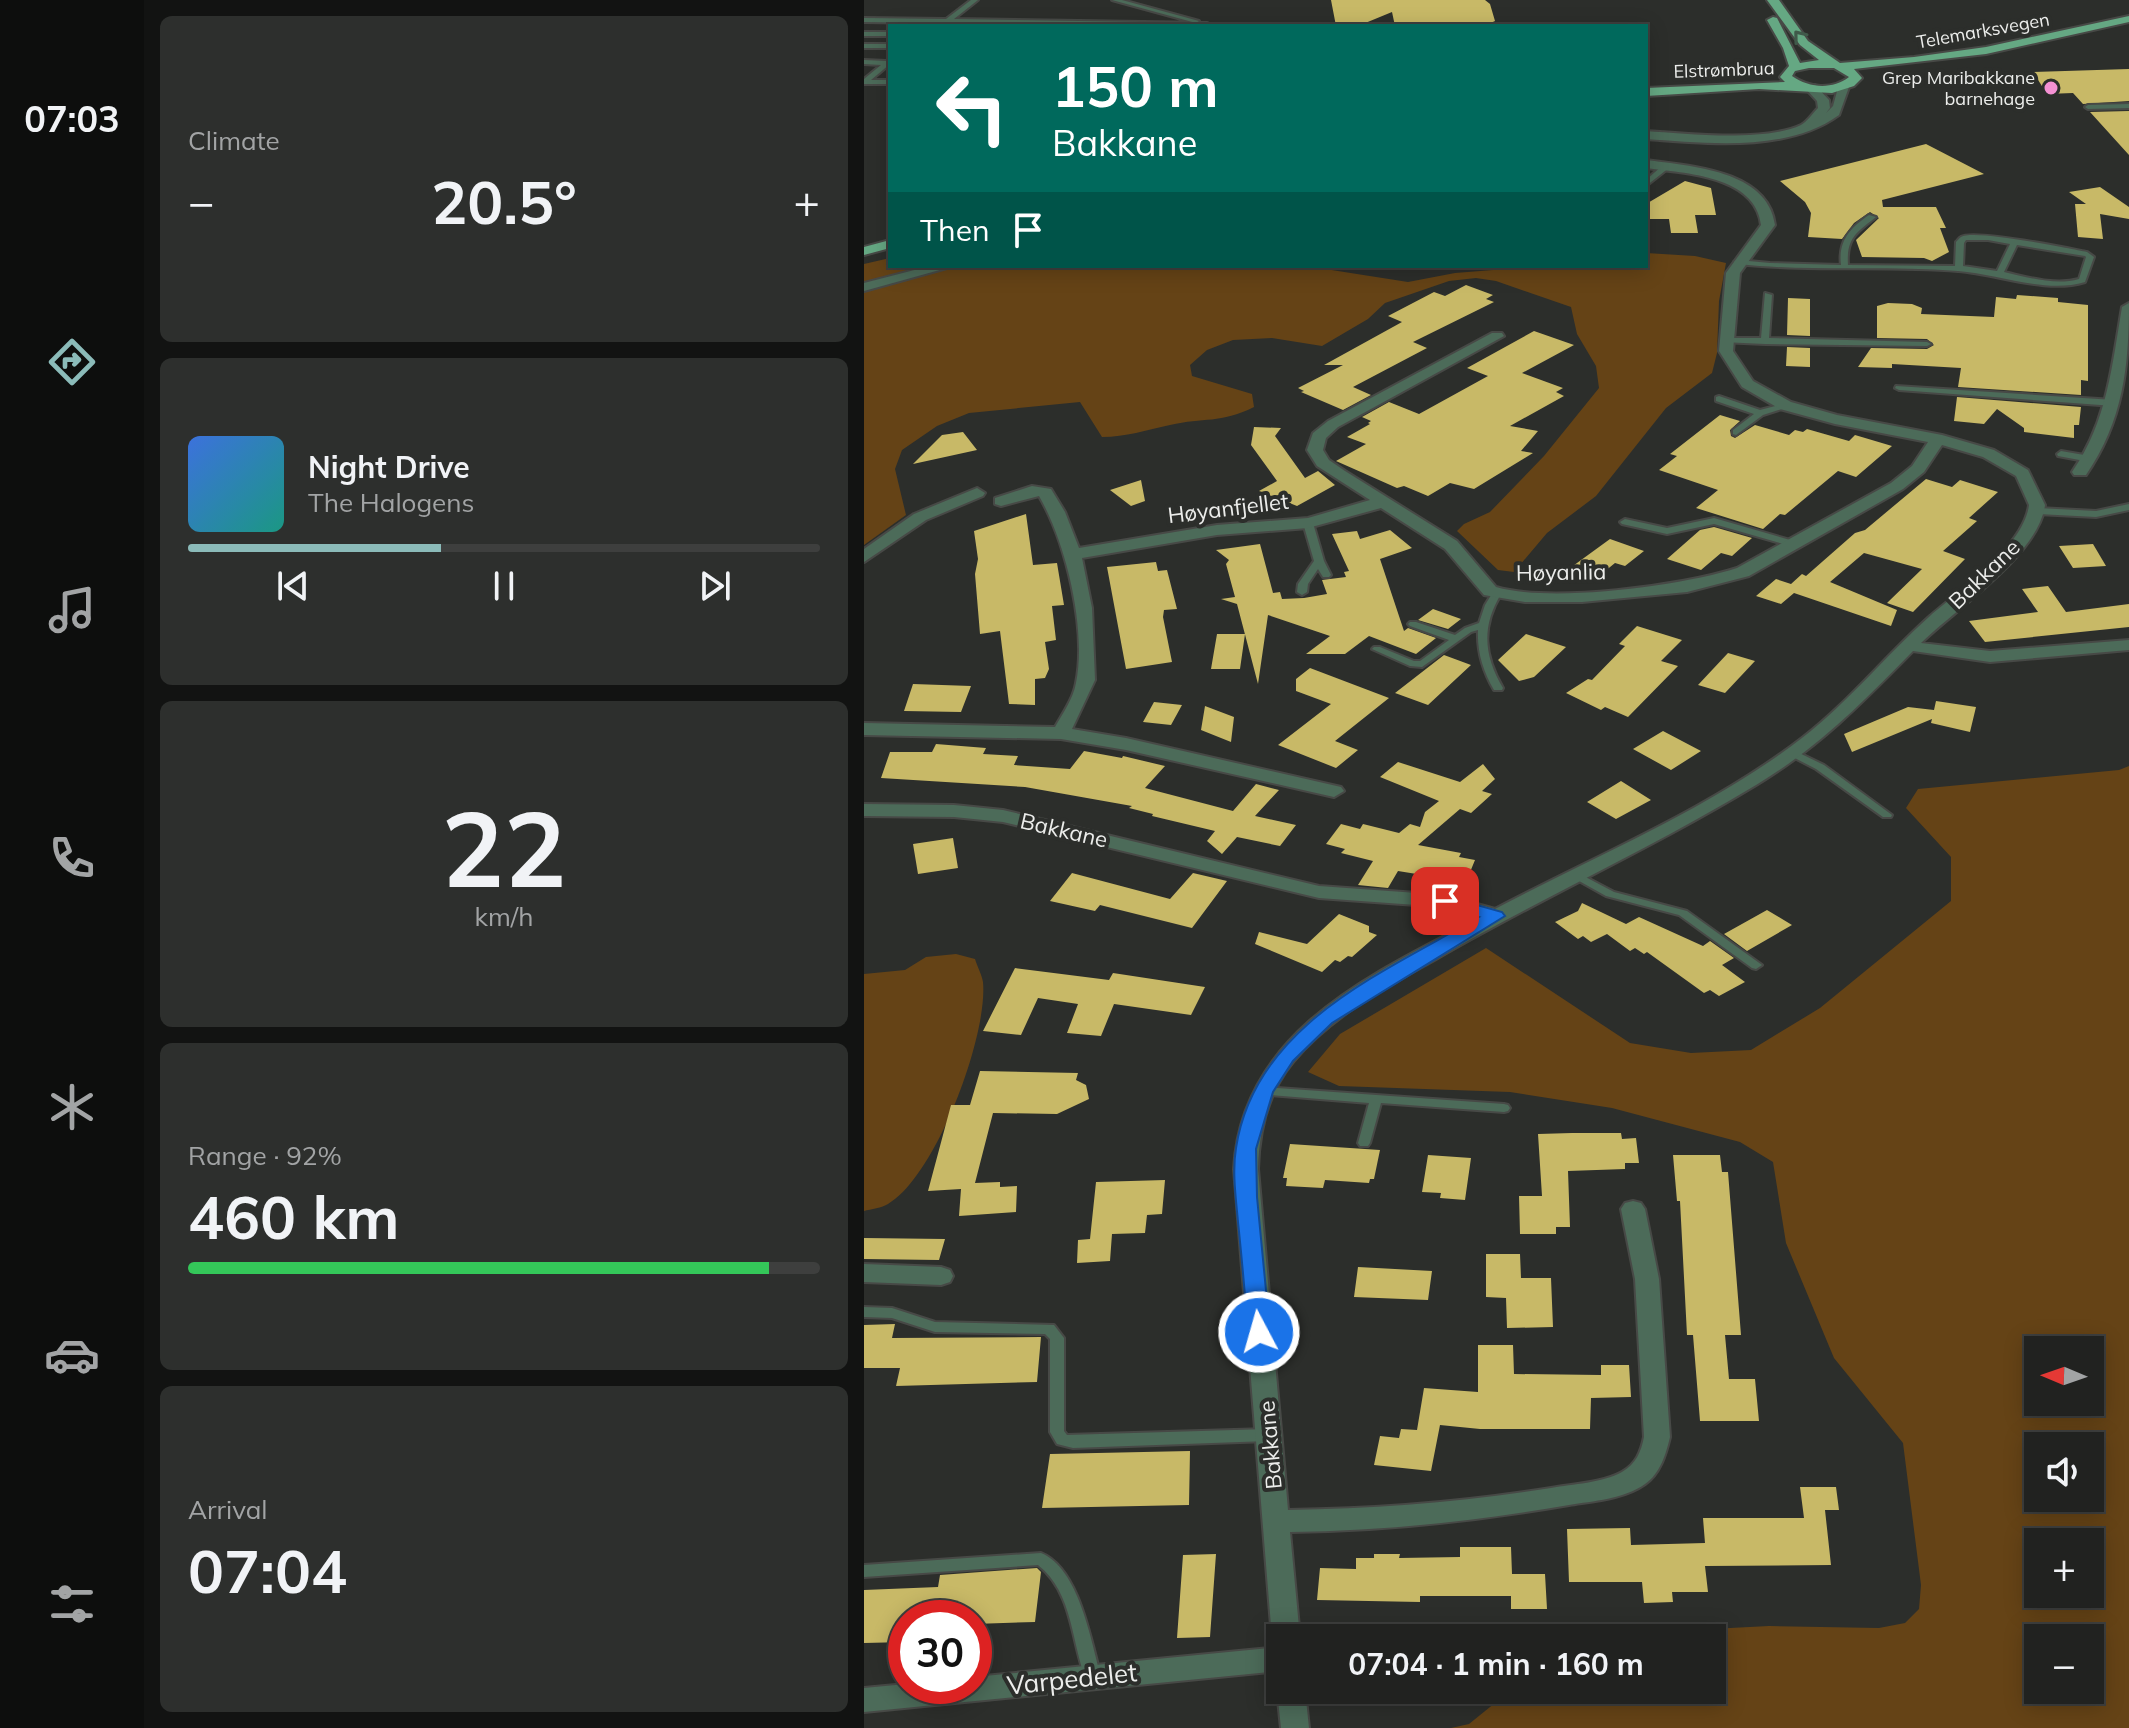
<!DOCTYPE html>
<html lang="en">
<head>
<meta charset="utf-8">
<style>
	:root { --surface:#212220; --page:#2d2f2d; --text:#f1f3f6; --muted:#a2a4a5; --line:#3e3f3e; --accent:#8bbbb9 }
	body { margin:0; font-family:Mulish,sans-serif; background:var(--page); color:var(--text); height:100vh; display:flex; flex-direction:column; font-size:30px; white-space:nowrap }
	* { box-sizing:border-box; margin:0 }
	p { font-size:26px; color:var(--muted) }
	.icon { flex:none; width:44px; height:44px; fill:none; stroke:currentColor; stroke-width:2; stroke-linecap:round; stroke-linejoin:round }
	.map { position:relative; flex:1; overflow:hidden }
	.panel { display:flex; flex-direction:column; gap:16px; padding:16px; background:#121312; width:720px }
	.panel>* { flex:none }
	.guide { position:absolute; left:24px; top:24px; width:760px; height:244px; border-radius:0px; box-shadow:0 4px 20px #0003,0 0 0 2px var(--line); background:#00695c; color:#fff; overflow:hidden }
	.needle { width:52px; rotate:272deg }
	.tools { position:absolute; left:1160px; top:1336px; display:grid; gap:16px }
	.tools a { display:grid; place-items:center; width:80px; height:80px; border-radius:0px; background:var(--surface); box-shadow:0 4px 20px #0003,0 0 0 2px var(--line); font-size:40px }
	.speed { position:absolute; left:24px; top:1600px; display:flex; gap:16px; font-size:40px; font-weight:700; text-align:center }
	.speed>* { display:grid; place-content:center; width:104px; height:104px; border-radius:50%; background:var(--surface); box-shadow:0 4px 20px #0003,0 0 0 2px var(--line); line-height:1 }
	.speed .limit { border:12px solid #d22; background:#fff; color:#111 }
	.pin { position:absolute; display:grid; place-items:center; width:68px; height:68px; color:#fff; margin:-34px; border-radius:16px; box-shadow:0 4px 12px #0006 }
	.me { position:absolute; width:88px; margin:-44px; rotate:354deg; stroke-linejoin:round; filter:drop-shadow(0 0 6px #0008) }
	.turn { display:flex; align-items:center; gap:28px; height:168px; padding:0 32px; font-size:36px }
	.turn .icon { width:104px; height:104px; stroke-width:2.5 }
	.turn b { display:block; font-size:56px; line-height:68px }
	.then { display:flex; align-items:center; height:76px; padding:0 32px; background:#0003; gap:16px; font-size:30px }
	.big { font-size:60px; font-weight:700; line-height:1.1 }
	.panel .card { flex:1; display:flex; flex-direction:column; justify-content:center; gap:12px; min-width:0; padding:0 28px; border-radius:12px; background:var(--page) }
	.panel .dial { align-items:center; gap:0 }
	.dial b { font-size:104px; line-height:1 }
	.song { display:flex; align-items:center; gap:24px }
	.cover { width:96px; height:96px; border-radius:12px; background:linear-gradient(135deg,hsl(220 70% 55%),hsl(170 70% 35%)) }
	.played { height:8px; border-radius:4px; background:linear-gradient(90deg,var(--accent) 40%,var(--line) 40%) }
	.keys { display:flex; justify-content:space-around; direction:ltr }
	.heat { display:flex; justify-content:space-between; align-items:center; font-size:44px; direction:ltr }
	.charge { height:12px; border-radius:6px; background:linear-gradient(90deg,#34c759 92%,var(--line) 0) }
	.trip { position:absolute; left:402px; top:1624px; width:460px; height:80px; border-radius:0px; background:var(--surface); box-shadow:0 4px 20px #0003,0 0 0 2px var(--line); font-weight:700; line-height:80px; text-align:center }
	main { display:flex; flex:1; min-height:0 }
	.menu { display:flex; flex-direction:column; width:144px; justify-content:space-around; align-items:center; background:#0d0e0d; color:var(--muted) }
	.menu .icon { width:56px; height:56px }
	.menu .on { color:var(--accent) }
	.menu b { font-size:36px; color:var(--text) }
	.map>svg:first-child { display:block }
</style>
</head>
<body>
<main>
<nav class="menu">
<b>07:03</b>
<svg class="icon on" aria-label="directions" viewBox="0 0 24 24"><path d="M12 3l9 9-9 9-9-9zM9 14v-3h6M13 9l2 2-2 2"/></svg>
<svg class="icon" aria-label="music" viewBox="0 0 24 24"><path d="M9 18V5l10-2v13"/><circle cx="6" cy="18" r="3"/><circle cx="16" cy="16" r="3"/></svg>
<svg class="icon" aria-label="phone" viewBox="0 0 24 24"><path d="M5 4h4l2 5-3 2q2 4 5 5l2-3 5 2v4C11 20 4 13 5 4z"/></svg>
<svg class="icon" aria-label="climate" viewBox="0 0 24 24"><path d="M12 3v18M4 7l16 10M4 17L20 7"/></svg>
<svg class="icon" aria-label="car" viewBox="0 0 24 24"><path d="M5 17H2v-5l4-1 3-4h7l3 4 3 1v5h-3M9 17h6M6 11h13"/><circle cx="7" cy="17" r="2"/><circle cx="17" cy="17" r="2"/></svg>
<svg class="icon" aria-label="filters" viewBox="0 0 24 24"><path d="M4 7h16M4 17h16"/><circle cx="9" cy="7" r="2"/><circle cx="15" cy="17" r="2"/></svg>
</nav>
<section class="panel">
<div class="card"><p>Climate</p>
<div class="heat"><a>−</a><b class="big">20.5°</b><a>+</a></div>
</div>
<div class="card">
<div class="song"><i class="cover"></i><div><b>Night Drive</b><p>The Halogens</p></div></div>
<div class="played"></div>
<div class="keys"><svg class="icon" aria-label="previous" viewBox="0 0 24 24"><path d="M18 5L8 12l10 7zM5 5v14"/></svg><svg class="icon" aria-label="pause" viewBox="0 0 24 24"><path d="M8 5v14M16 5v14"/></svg><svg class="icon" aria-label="next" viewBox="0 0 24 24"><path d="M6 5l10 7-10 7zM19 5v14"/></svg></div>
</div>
<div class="card dial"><b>22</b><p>km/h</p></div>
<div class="card"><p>Range · 92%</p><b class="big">460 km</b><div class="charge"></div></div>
<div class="card"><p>Arrival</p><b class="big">07:04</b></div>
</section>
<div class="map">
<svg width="1265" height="1728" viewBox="0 0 1265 1728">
	<rect width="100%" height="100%" fill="#2c2e2b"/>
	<path fill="#654316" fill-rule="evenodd" d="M782 253 831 256 862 263 855 301 853 353 848 373 802 408 732 496 683 533 650 572 634 570 593 531 600 524 626 512 680 456 735 388 732 366 713 334 707 307 632 281 612 278 585 281 521 303 504 319 458 346 408 338 369 340 343 350 326 365 328 376 388 394 390 407C356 424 340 417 306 425 282 430 262 437 238 437L216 402 105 413 73 426 38 450 31 469 42 515 0 545V264L26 258V266H442L544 282 591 273 629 270 635 266H782Z
		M1265 766V1728H587L605 1724 647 1690H848V1638H751L769 1633 905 1626 1015 1628 1041 1623 1055 1609 1057 1585 1039 1443 970 1358 922 1243 909 1162 876 1142 748 1108 646 1092 475 1086 444 1072 476 1034 622 948 766 1043 827 1053 887 1050 956 1008 1087 901V857L1042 808 1054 789 1255 770ZM1174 1350H1226V1402H1174ZM1174 1446H1226V1498H1174ZM1174 1542H1226V1594H1174ZM1174 1638H1226V1690H1174Z
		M92 954 111 959C113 966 118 975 119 982 124 1036 72 1176 24 1204 18 1208 7 1209 0 1211V974L41 970 62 957Z"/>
	<path fill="#c8b967" d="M467 0H621L626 4 631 21 620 26H531L528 12 494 26H472Z
		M1265 69V101L1219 104 1209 93 1183 94 1169 72Z
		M1265 111V155L1226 112Z
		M1062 144 1120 174 1018 200 1019 207H1072L1082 228H1076L1085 252 1068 261 1060 258 998 257 992 240 1015 218 1006 212 990 223 978 239 944 237 947 213 941 202 916 181Z
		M821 181 847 188 852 215H831L834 233H807L805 219H782V204Z
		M1236 187 1265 207V219L1236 214 1239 239 1214 237 1211 204H1222L1205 192Z
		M602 285 629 295 622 299 630 302 549 342 563 348 489 387 507 395 479 410 437 392 440 391 434 388 479 365H460L538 322 524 316 570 292 581 296Z
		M1153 295 1194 298V302L1224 305V381L1217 380V395L1094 387 1097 368 1028 364V368L994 367 1007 348 1063 349 1070 345 1063 339 1013 338V306L1024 303 1048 304 1058 308 1057 314 1130 317 1132 297 1152 299Z
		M924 298 946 299V336L923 335Z
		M670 331 710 345 658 373 699 388 692 392 700 396 646 426 674 431 657 451 669 453 610 489 586 483 564 496 540 486 533 488 472 461 502 444 483 437 506 424 504 423 507 421 498 417 525 402 555 414 624 376 603 368Z
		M923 347 946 348V367L922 366Z
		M1093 397 1217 407 1215 425H1210V438L1160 432V428L1133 409 1120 424 1090 421Z
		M856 415 876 421 866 430 867 436 871 438 891 425 925 435 931 430 939 432 943 429 985 441 991 435 1028 446 992 477 974 471 921 515 916 514 899 529 832 508 854 490 795 470 813 456 806 454Z
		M390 427 417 428 411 436 441 478 454 471 471 485 433 506 395 491 413 481 387 445Z
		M99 432 113 450 49 464 78 435Z
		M1062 479 1088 487 1096 480 1134 492 1105 518 1113 521 1079 551 1101 559 1049 612 1023 603 1058 569 1000 553 966 582 1033 610 1027 626 930 593 917 604 892 596 912 579 927 584 938 574 942 576 991 533 1001 530Z
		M277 480 281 501 267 506 246 490Z
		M162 514 169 565 193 563 200 605 188 606 192 640 181 642 185 669 181 678 171 679V705L145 704 136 631 116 634 111 574 114 559 110 531Z
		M850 527 888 538 868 556 857 553 837 570 803 559 836 530Z
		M526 530 548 548 516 559 540 631 544 628 572 638 552 654 505 636 481 654H442L466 636 404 615 394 684 373 604 357 599 371 597 362 564 365 560 352 550 396 544 409 593 416 592 418 599 440 598 463 594 458 580 482 577 480 572 485 571 468 534 493 531 496 539Z
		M746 539 780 551 761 566 751 563 730 580 702 571Z
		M1229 544 1242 566 1209 568 1195 546Z
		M292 562 294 571 303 570 313 609 300 610 299 617 308 662 262 669 243 567Z
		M1184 586 1202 612 1265 604V627L1121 642 1105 621 1174 612 1158 589Z
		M569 609 597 619 584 629 554 620Z
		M773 626 818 640 797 661 814 666 764 717 741 707 737 710 702 693 724 679 728 680 761 646 755 644Z
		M353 634H381L376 669H347Z
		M662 634 702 647 670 677 655 681 634 660Z
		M864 653 891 661 861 693 834 685Z
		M580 655 607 665 564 705 531 693Z
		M446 668 525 698 471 741 494 750 472 768 414 745 467 704 432 691V679Z
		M49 684 107 686 97 712 40 711Z
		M1072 701 1112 707 1106 732 1067 723 1068 719 988 752 980 734 1044 707 1070 710Z
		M290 702 318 705 307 725 279 722Z
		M341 706 370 717 367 742 337 730Z
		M799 731 837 751 807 770 769 749Z
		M72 744 122 748 119 754 154 756 150 765 206 769 220 751 258 758 259 756 301 766 281 788 369 811 392 784 415 790 391 816 432 825 416 846 373 837 358 854 343 841 351 831 288 816 289 814 265 808 268 806 161 787 17 778 26 752H68Z
		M534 762 596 782 619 764 631 779 618 791 628 794 607 813 596 809 554 845 597 853 595 857 611 860 602 882 534 871 524 888 494 885 509 861 477 853 481 849 462 844 477 824 496 829 499 824 535 833 546 824 556 827 561 812 575 801 516 777Z
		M757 781 787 800 752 819 723 802Z
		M89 838 94 868 54 874 49 844Z
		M208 873 306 899 329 873 363 881 328 928 236 905 231 911 186 901Z
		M718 903 762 924 775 917 839 946 846 941 870 958 858 965 881 982 855 996 846 990 840 993 783 952 780 954 771 948 766 951 743 934 727 942 719 936 714 939 691 922 714 911Z
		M903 910 928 925 883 951 860 934Z
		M475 914 505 926V932L513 935 488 957 484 956 476 962 471 960 458 972 391 944 395 932 443 944Z
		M151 968 245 980 249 973 341 987 327 1015 250 1004 237 1036 203 1033 214 1004 174 998 157 1035 119 1031Z
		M116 1071 214 1073 212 1080 222 1085 225 1099 193 1114 129 1113 111 1183 136 1182V1187L153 1186 152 1212 95 1216 97 1189 64 1191 87 1105H106Z
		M708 1133H757L758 1139 772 1138 775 1163H761V1169L704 1171 706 1227H692V1234H656L655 1196H678L674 1134Z
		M426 1144 516 1150 510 1179H506L505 1183 461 1180 459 1188 422 1186 423 1178H419Z
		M564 1155 607 1158 601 1200 576 1198 577 1193 558 1192Z
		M809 1155H856L858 1172H864L877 1335H861L865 1379H891L895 1421H836L829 1335H823L816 1201H813Z
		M301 1180 298 1214 283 1215 281 1233 248 1234 246 1261 213 1263 214 1240 226 1239 232 1182Z
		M0 1238 81 1239 75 1260 0 1259Z
		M622 1254H656L657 1278H687L689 1327 643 1328 642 1298 622 1297Z
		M494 1267 568 1271 564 1300 490 1297Z
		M31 1324 28 1338 177 1337 173 1382 32 1386 36 1368H0V1325Z
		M614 1345H649L650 1374 737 1375V1365H765L767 1397 727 1398 726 1429H616L576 1425 567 1471 510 1465 516 1436 535 1438 537 1429 553 1430 560 1388 614 1392Z
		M326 1451 325 1505 178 1508 186 1454Z
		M936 1487H972L975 1510H961L967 1565 841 1566 844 1592H808L809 1602 780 1603 778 1582H705L703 1529 766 1528 767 1545 841 1543 839 1518H940Z
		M596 1547H647L648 1574H681L683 1609H647V1596H556V1602L453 1600 456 1568 492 1569V1558H510V1554H536L535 1558 596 1557Z
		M352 1554 346 1637 313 1638 319 1555Z
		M173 1568 177 1572 171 1622 110 1624V1618H42V1642L0 1643V1590L74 1587 76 1575Z"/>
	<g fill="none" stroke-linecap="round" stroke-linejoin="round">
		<g stroke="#474946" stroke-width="4">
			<path id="service" d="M107 0H114L90 19 343 23 346 25 282 26 0 22V18L82 19Z
				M248 0H258L335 21 332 23Z
				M0 32H26V36H0Z
				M0 44H26V48H0Z
				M26 59V64L7 80H26V84H0V79L17 65 0 64V60L22 61Z
				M1265 104V108L1224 109 1221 107 1224 105Z
				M799 165 806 167 782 186V180Z
				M1005 215 1012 217C993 232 982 238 984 265L1091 266 1092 242C1094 240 1095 238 1097 237 1110 229 1202 248 1223 252L1230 257 1221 282C1182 294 1134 274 1094 271 1020 265 948 272 874 264L870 262 874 260 906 263 977 265C974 241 986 228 1005 215ZM1102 240H1124L1146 244 1133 271 1099 266 1100 243ZM1153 245 1221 256 1222 257 1215 279C1191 286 1163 277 1140 272Z
				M901 293 908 295 905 338 1063 342 1067 344 1063 346 901 344 858 342V338H897Z
				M1032 386 1250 400 1254 403 1250 406 1035 390 1031 388Z
				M855 396 896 410 923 403 927 406 899 415 872 435 869 434V430L890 414 852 401V397Z
				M1197 451 1226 456 1230 459 1226 462 1194 456 1193 454Z
				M1265 504V510L1232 517 1174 514 1169 511 1174 508 1232 511Z
				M850 518 933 542 935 544 930 547 850 524 803 534 758 524 756 522 761 519 803 528Z
				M444 520 449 523 460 561 467 575 465 577H459L454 569 444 584 443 592 438 595 433 592 434 584 450 561 439 523Z
				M632 591 637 594C617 627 620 656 639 688L638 690H630C619 671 613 652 614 630L607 632 558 667 546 666 508 649 510 647H516L550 661H556L585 640 546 626 544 624 546 622H552L591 635 601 628 615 623 621 605 629 592Z
				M929 750 960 765 1028 815 1027 817H1019L952 769 925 755 924 753Z
				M712 872 750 892 823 911 898 965 892 969 888 968 815 915 742 896 708 877 706 875Z
				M399 1087 640 1104 644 1105 646 1108 644 1111 640 1112 517 1103 506 1143 504 1146H496L494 1143 505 1103 395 1094 393 1091 395 1088Z
				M0 1307 28 1308 71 1322 190 1325 200 1338V1431L203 1435 404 1429 409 1431 411 1435 409 1439 404 1441 209 1448 193 1444 186 1432V1339L181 1334 71 1332 28 1318 0 1317Z
				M177 1553C215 1568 227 1641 237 1677L235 1682 229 1684 223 1682C207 1644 210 1593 174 1565L0 1577V1565Z"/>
		</g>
		<g stroke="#474946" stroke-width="4">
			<path id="minor" d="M782 160C826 166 904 170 911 225L876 273 869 351 889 381 927 402 973 415 1078 435 1130 450 1164 470 1181 505C1175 554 1092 609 1057 643L1126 651 1265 640V650L1126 662 1049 651C998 703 955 747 892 785 788 848 677 898 572 959 521 988 467 1016 429 1062 404 1092 395 1131 394 1169L424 1510C513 1509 600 1502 687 1488 709 1484 738 1483 758 1472 772 1464 777 1452 780 1437L771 1279 757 1209 761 1203 769 1201 777 1203 781 1209 795 1279 806 1437C802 1454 796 1474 781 1484 760 1499 729 1501 705 1505 612 1521 520 1531 426 1532L436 1638H416V1671L0 1712V1688L42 1684 110 1686V1677L415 1647 408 1638 370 1169C377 1032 508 974 615 918L580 907 455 898 139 822 90 817 0 816V804L90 805 139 810 455 886 581 895 631 909C733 855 846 809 938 738 985 702 1022 655 1066 616 1096 590 1160 546 1165 505L1152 476 1119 457 1078 445 1060 472 1039 489 885 576 823 592 718 602H661L620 595 581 549 517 508 444 528 353 535 218 558 228 608 231 680 208 729 262 738 477 787 480 791 470 797 262 750 197 739 0 735V723L191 727C199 713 209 699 212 683 223 630 202 542 175 496L137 506 131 504V498L168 486 187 489 201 512 215 548 353 525 444 518 506 500 453 466 443 450 449 433 464 421 628 333H638L640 336 474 427 462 438 459 450 465 460 481 471 593 541 632 587C687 603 818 586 873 568L1027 483 1048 466 1064 442 971 424 916 409 878 387 855 351 862 273 897 225C892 176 821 173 782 168Z
				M1265 303C1265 367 1259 421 1222 475H1210L1208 472C1243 422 1248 366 1258 307Z
				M113 488 121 493 119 496 62 520 0 562V549L50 514Z
				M0 1264 77 1267 86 1270 89 1276 86 1282 77 1285 0 1282Z
				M416 1683V1690H441L445 1728H417L413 1690Z"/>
		</g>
		<g stroke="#474946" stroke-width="4">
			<path id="tertiary" d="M975 84 985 87 975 115C923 153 842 143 782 139V131C822 134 901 142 937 125 943 122 949 113 954 108L953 101 941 88 943 85H951L965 100 966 108 962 113 969 106Z
				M66 266H90L0 291V283Z"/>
		</g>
		<g stroke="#474946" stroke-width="4">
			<path id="primary" d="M903 0H915L944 41 976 63 1050 57 1122 47 1265 16V22L1122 54 990 69 998 78 990 86 968 93 895 89 782 96V88L921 82 916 77 925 66 919 48 903 20 909 17 913 18 936 63 955 60 936 45ZM945 68H970L985 77C968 90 945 88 928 76L931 71Z
				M26 240V248L0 255V247Z"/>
		</g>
		<use href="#service" fill="#4c6b59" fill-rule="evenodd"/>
		<use href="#minor" fill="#4c6b59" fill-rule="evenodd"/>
		<use href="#tertiary" fill="#4c6b59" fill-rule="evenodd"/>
		<use href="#primary" fill="#65a883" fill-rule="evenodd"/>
	</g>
	<defs><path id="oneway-chevron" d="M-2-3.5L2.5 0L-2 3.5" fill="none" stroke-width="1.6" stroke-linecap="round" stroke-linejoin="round" transform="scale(2)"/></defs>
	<use stroke="#40594a" href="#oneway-chevron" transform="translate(935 36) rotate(-129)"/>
	<path fill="#1a73e8" stroke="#114b97" stroke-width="2" d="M581 896 638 912 641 916 468 1023 429 1061 409 1092 392 1149 393 1197 406 1332 403 1338 395 1340 387 1338 384 1332C381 1295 378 1259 374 1222 372 1199 368 1172 372 1148 391 1024 519 973 615 917L574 905 571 901Z"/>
	<circle fill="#f491d3" stroke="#2c2e2b" stroke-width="3" cx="1187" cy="88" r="8"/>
	<g text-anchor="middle" stroke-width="8" stroke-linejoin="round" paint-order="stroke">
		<g font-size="18" fill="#ecedeb" stroke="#2c2e2b">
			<text transform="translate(1119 31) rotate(-10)" y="6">Telemarksvegen</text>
			<text transform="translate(860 70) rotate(-2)" y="6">Elstrømbrua</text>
		</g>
		<g font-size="18" fill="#ecedeb" stroke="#2c2e2b" text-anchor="end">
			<text x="1171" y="84">Grep Maribakkane<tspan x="1171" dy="21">barnehage</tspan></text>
		</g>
		<g font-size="22" fill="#ecedeb" stroke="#2c2e2b">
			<text transform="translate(364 508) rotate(-7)" y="8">Høyanfjellet</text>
			<text transform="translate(697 572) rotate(-1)" y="8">Høyanlia</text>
			<text transform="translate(1120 574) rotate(-44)" y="8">Bakkane</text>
			<text transform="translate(200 830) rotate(13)" y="8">Bakkane</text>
			<text transform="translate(406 1445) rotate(-95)" y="8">Bakkane</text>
		</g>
		<g font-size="26" fill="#ecedeb" stroke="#2c2e2b">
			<text transform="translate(208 1679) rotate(-6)" y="9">Varpedelet</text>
		</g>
	</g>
</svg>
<div class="tools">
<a><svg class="needle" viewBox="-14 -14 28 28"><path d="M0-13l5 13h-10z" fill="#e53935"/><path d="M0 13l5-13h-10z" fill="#a2a4a5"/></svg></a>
<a><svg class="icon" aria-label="sound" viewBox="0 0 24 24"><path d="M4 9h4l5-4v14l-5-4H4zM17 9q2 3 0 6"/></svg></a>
<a>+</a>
<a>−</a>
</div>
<div class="speed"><div class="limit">30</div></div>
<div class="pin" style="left:581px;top:901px;background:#d93025"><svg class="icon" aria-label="arrive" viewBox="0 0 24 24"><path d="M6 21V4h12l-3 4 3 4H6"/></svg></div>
<svg class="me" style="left:395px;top:1332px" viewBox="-20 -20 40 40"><circle r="17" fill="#1a73e8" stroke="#fff" stroke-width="3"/><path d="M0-11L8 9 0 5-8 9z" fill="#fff"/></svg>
<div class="trip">07:04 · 1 min · 160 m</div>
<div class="guide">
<div class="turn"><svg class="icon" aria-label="left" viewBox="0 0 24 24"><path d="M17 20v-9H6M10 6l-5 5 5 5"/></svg><div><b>150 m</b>Bakkane</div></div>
<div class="then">Then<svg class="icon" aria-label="arrive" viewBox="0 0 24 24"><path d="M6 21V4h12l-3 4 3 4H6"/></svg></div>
</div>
</div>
</main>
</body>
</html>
